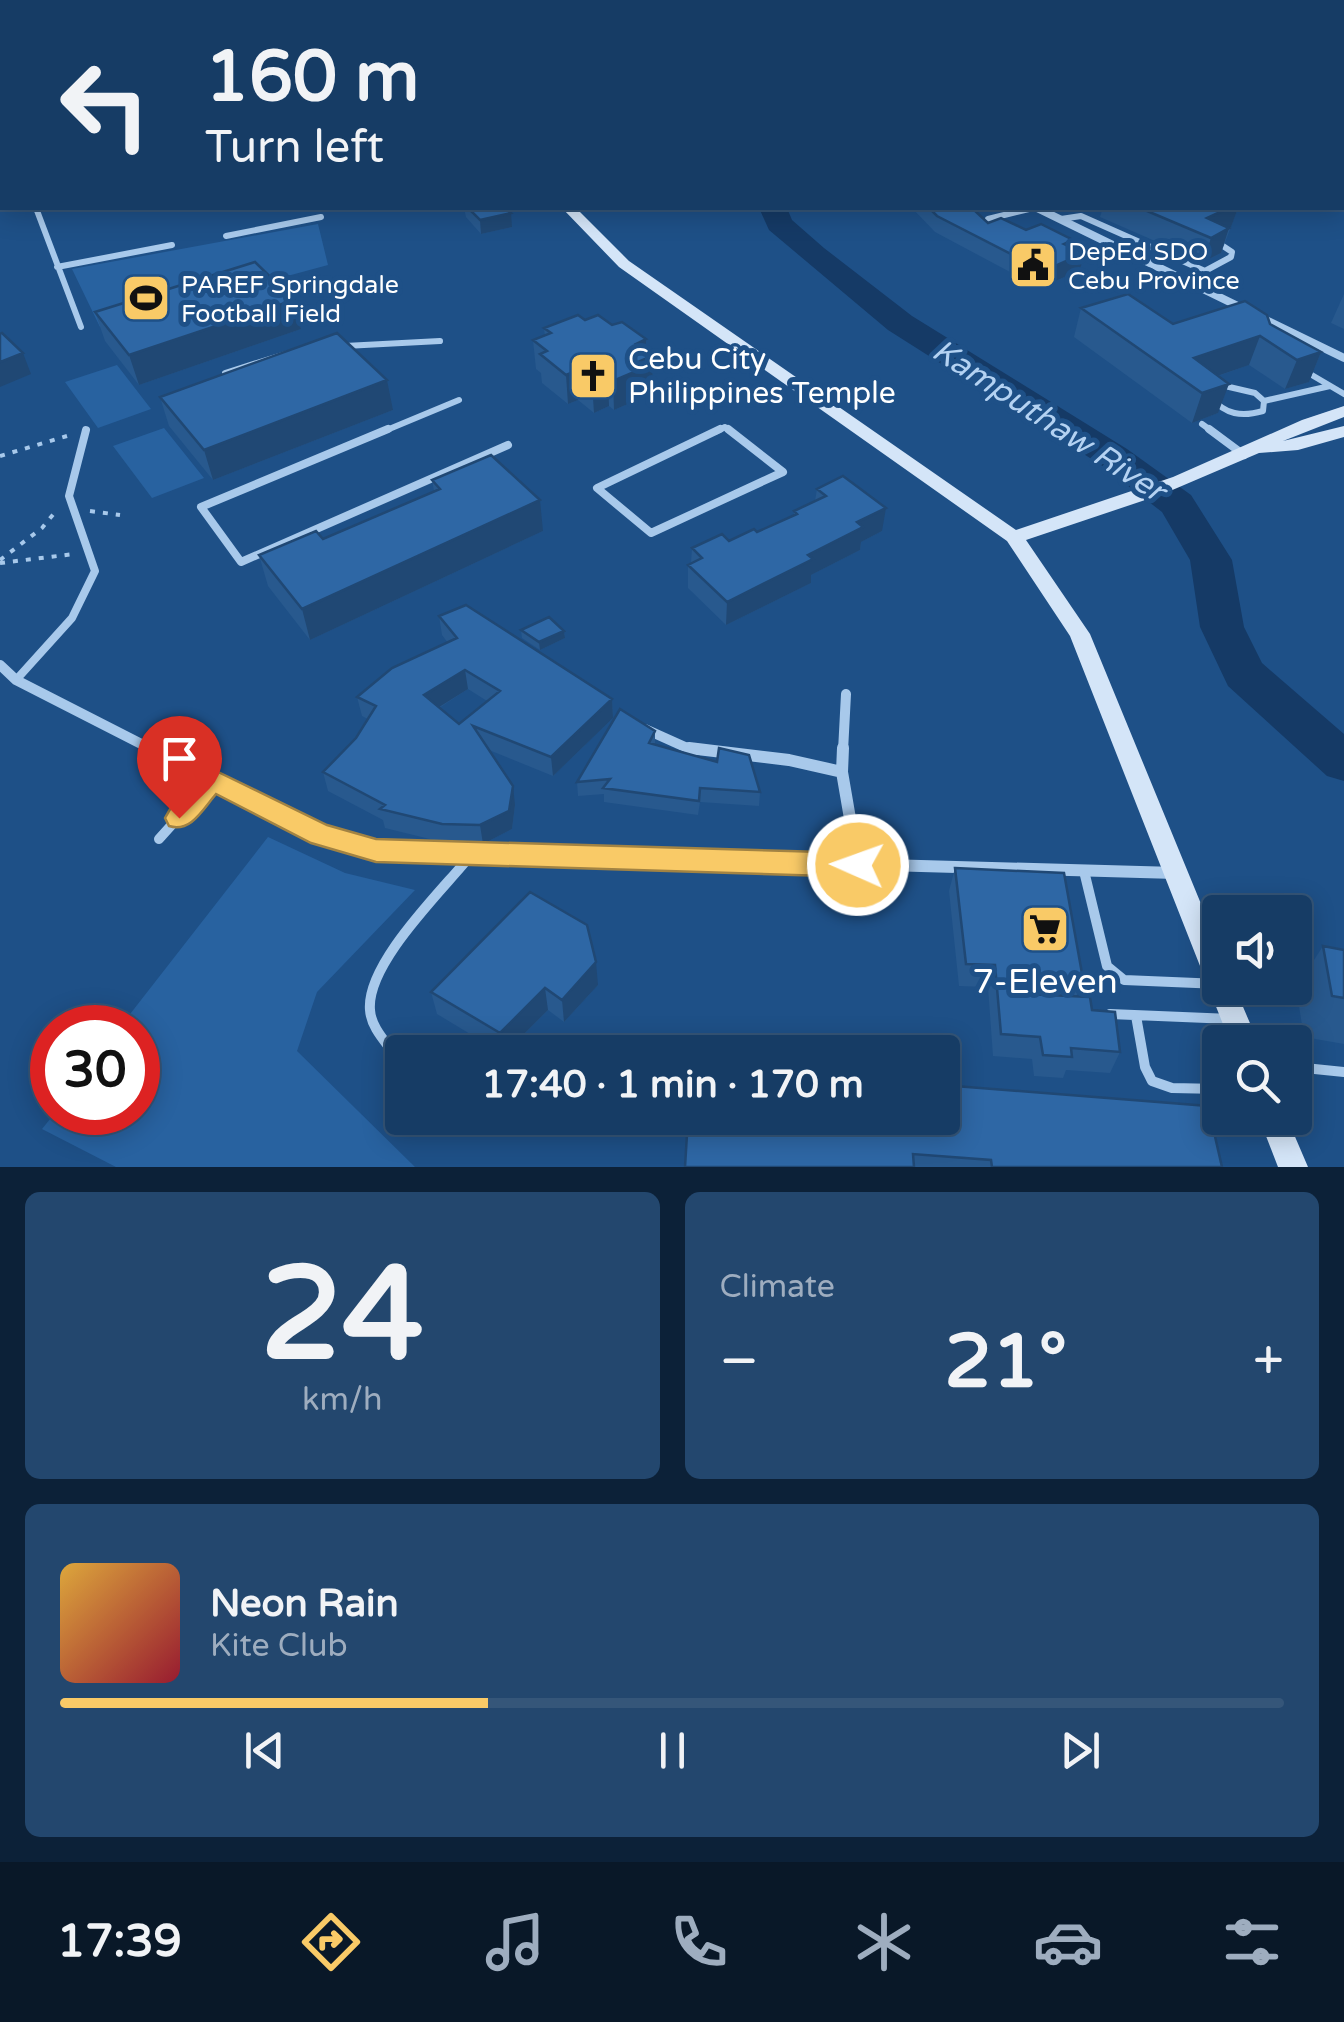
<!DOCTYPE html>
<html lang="en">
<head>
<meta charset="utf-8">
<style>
	:root { --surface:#163c65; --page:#23476e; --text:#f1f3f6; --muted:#9eadbf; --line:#355679; --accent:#f9ca67 }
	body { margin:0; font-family:"Varela Round",sans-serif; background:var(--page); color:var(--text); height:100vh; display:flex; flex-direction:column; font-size:38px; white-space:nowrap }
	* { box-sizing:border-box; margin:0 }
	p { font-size:32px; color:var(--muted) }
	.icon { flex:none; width:55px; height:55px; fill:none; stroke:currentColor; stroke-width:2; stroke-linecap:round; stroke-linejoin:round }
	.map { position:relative; height:1167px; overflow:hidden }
	.side { display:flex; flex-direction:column; gap:25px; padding:25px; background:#0c2138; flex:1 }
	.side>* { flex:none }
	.guide { position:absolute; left:0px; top:0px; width:1345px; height:210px; box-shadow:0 5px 25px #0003,0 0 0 2px var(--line); background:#163c65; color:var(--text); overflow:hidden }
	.tools { position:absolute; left:1202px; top:895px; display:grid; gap:20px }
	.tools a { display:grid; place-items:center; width:110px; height:110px; border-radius:10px; background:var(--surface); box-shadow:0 5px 25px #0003,0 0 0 2px var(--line); font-size:50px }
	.speed { position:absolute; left:30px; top:1005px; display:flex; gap:20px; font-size:50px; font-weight:700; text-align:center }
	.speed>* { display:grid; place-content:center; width:130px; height:130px; border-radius:50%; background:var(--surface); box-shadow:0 5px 25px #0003,0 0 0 2px var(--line); line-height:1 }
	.speed .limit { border:15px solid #d22; background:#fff; color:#111 }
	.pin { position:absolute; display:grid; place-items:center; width:85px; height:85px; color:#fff; margin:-102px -42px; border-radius:50% 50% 50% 0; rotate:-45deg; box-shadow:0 0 10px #0007 }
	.pin .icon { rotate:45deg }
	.me { position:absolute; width:110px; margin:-55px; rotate:272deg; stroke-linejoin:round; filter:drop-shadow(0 0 8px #0008) }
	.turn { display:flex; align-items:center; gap:35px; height:210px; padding:0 40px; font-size:45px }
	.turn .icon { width:130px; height:130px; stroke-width:2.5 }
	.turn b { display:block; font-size:70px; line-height:85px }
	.big { font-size:75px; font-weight:700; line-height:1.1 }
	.side .widget { flex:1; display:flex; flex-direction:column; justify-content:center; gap:15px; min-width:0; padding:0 35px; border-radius:15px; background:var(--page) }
	.side .dial { align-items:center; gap:0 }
	.dial b { font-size:130px; line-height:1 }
	.song { display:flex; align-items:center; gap:30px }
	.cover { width:120px; height:120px; border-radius:15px; background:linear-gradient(135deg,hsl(40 70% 55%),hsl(350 70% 35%)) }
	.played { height:10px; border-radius:5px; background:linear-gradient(90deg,var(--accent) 35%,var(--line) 35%) }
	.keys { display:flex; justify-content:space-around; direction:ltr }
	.heat { display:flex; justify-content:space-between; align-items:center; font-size:55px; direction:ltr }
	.side .tiles { flex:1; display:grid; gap:25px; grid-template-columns:1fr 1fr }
	.widget:last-child { grid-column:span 2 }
	.trip { position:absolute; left:385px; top:1035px; width:575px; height:100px; border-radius:10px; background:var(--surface); box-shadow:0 5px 25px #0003,0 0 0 2px var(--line); font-weight:700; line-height:100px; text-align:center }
	.menu { display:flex; height:160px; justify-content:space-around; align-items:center; background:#091828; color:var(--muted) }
	.menu .icon { width:70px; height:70px }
	.menu .selected { color:var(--accent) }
	.menu b { font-size:45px; color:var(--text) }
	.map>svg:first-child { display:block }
</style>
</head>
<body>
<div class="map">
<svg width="1344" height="1167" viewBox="0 0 1344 1167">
	<rect width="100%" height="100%" fill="#1e5087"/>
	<path fill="#2862a0" d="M318 224 328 265 100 327 72 269Z
		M117 365 151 409 98 428 65 382Z
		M164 428 204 478 152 498 113 446Z
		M268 837 345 873 415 890 317 992 297 1051 415 1167H116L42 1129 55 1113 138 1112V1028L120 1027Z"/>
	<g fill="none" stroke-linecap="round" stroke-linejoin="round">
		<path fill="#153a66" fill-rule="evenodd" d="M668 0H690L691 2H669Z
			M759 208H787L792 220 824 248 912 316 1127 449 1191 495 1232 560 1244 627 1262 663 1344 734V781L1327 776 1228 686 1200 627 1190 560 1162 512 1101 465 888 330 769 230Z"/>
		<path stroke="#a8c9eb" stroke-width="4" stroke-dasharray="5 8" stroke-linecap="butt" d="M0 456 67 436
			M90 511 120 515
			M0 560 42 528 56 511
			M0 563 74 554"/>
		<path stroke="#a8c9eb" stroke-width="4" d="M1060 2H1069"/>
		<path stroke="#a8c9eb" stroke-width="6" d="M36 208 81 327
			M988 219 1033 208
			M1061 219 1081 216 1205 271 1231 257 1232 252 1223 246
			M226 236 321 217
			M57 267 172 245
			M345 346 440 341
			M1305 371 1344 394
			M225 373 311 346
			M1225 386 1255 393 1264 401 1263 411C1242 417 1225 415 1211 397L1214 390Z
			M1264 401 1330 386
			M1202 424 1213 432
			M382 432 459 400
			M715 432 725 427 731 432"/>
		<path stroke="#a8c9eb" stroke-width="8" d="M388 429 201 507 241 562 508 445
			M720 429 597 488 651 533 783 472 728 429
			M1209 429 1244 455
			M16 680 72 618 95 571 69 496 86 430"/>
		<path stroke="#a8c9eb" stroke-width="10" d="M159 839 212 780
			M1084 871 1107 966 1124 980 1220 984
			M1110 1014 1231 1019
			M1136 1016 1145 1067 1152 1081 1172 1088 1220 1089
			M392 1051C383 1039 371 1026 370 1010 366 963 443 890 471 855
			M1295 1067 1344 1072
			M1203 1125 1274 1131"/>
		<path stroke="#a8c9eb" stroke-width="6" d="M199 2 209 0"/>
		<path stroke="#a8c9eb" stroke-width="8" d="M1037 208 1244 309
			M1260 317 1344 358"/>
		<path stroke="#a8c9eb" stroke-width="10" d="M0 665 16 680 155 751
			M645 729 694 751
			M843 751 846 694"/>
		<path stroke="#a8c9eb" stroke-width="12" d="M150 748 320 835 377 851 1176 873
			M689 748 789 760 842 772
			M843 748 842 772 858 865"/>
		<path fill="#d4e5f8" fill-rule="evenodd" d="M348 0H360L361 2H350Z
			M562 208H576L629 261 1016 530 1173 477 1302 420 1344 406V417L1283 441 1344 426V437L1298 450 1259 453 1163 494 1026 540 1090 634 1220 950V988H1235L1258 1042H1230L1070 636 1007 541 619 267Z
			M1259 1118H1287L1308 1167H1278Z"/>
	</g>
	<path fill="#28598e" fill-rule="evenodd" d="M62 0H176L167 2H62Z
		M397 0H506V2H397Z
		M2 110V156H0V112Z
		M464 208H505L512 227 481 234 466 217Z
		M912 208H972L988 223 1073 240 1071 247 1084 253 1080 270 1040 288 935 232Z
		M1103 208H1238L1221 253 1203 262 1100 217Z
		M1344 294V329L1331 323Z
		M294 300 301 329 139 385 105 341 95 312Z
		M1081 308 1173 324H1270L1321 352 1309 382 1285 389 1249 365 1218 376V413L1192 423 1074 337Z
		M612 325 646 339V351L652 356 653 385 646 388V396L614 410 609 406 594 413 578 400 568 404 542 383 541 373 536 369 533 340 545 336 544 328Z
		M160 397 393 410 213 480 169 426Z
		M432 480 543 531 310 640 268 586 259 555 323 539 434 491Z
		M817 489 882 531 861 542 860 550 811 575V583L726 625 688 588V565L691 563 692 548 729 541 757 532 794 515V511L815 501Z
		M439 616 612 699 613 718 553 776 489 750 515 805 512 829 483 844 446 843 385 828 383 820 328 791 323 772 356 738 368 719 362 716 357 697 448 643 442 635ZM468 689 487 701 459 724 439 708Z
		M521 630 564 631 565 638 540 650 522 638Z
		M655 731V745L760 792 759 806 700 802 698 815 604 802V794L578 796 577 782Z
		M955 868 1083 979 1076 997 1092 1010 1120 1052 1110 1073 1066 1070 1063 1078 1034 1076 1032 1059 993 1056 988 987 959 986 949 891Z
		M1323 946 1344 950V1044L1304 1037 1296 988Z
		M598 985 564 1022 548 1010 506 1052H500L437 1014 431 992Z
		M688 1118 1222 1167H685Z"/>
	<path fill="#204874" d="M112 0H176L167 2H102Z
		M1229 208H1238L1231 227 1210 237 1207 218Z
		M511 213 512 227 481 234 480 220Z
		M1229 228 1221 253 1203 262 1211 238Z
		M1084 253 1080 270 1040 288 1044 271Z
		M294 300 301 329 139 385 129 355Z
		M1260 336 1249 365 1191 385 1194 358Z
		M646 339V358L652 356 653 385 646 388V396L614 410 613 381 636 344Z
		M1321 352 1309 382 1285 389 1297 360Z
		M23 353 31 374 0 387V362Z
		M576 371 578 400 568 404 566 375Z
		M608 377 609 406 594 413 592 383Z
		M387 380 393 410 213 480 204 450Z
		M1229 384 1218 413 1192 423 1202 393Z
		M540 500 543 531 310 640 302 609Z
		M886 508 882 531 861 542 860 550 811 575V583L726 625 727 602 808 555 857 522Z
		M564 631 565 638 540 650 539 642Z
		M465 670 468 689 428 714 424 695Z
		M612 699 613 718 553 776 551 757Z
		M513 786 515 805 512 829 483 844 480 825Z
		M596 962 598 985 564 1022 562 1000Z
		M545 988 548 1010 506 1052H503L500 1033Z"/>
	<path fill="#2e67a5" stroke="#204874" stroke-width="2.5" fill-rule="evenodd" d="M82 0H112L102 2H86Z
		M336 0H345L348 2H325Z
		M416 0H502L487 2H419Z
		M793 0H1021L1022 2H793Z
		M2 110V137H0V112Z
		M468 208H505L511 213 480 220Z
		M929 208H972L988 223 1001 218 1026 230 1041 224 1073 240 1064 244 1084 253 1044 271 937 216Z
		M1140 208H1229L1207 218 1229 228 1211 238Z
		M255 262 294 300 129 355 95 312Z
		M1128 294 1173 324 1245 301 1267 315 1270 324 1321 352 1297 360 1260 336 1194 358 1229 384 1202 393 1081 308Z
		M578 315 585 320 598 315 612 325 622 322 646 339 636 344 652 356 638 362 646 367 613 381 608 377 592 383 576 371 566 375 540 354 547 351 533 340 551 333 544 328Z
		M2 333 23 353 0 362V334Z
		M337 333 387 380 204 450 160 397Z
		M491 455 540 500 302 609 259 555 316 531 323 539 440 489 432 480Z
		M843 476 886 508 857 522 863 527 808 555 813 559 727 602 688 565 702 558 692 548 722 534 729 541 754 529 757 532 797 514 794 511 826 496 817 489Z
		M466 605 612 699 551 757 473 726 513 786 509 811 480 825 442 824 380 809 385 805 323 772 356 738 376 706 357 697 392 668 457 638 439 616ZM465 670 500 691 459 724 424 695Z
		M549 617 564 631 539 642 521 630Z
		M620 709 655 731 649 743 717 762 719 748 749 755 760 792 700 788 699 801 603 788 610 779 577 782Z
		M955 868 1064 873 1083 979 1026 976 1017 985 1026 994 1090 997 1092 1010 1115 1012 1120 1052 1071 1048 1072 1057 1043 1055 1040 1037 1001 1034 995 965 966 964Z
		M530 892 587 925 596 962 562 1000 545 988 500 1033 431 992Z
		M1323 946 1344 950V998L1332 996Z
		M942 1085 1208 1106 1222 1167H992L991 1160 913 1154 914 1167H685L688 1118H942Z"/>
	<path fill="#f9ca67" stroke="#a28343" stroke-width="2.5" d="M212 769 327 825 376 839 858 853 867 857 872 865 867 874 858 877 376 862 311 843 216 794C203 809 191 833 169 826L165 818C174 801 194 775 212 769Z"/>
	<defs>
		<g id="civic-square" transform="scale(2.5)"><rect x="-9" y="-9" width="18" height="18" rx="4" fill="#f9ca67" stroke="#1e5087"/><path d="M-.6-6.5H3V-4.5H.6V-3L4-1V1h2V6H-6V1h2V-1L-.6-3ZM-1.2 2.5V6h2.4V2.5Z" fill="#111"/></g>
		<g id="stadium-square" transform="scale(2.5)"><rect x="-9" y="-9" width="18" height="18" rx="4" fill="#f9ca67" stroke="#1e5087"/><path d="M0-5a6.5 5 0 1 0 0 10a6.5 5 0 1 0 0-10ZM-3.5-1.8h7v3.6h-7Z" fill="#111"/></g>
		<g id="church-square" transform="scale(2.5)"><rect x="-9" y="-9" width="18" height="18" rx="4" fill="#f9ca67" stroke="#1e5087"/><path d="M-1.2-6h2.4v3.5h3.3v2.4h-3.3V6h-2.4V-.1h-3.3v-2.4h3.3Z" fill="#111"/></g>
		<g id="supermarket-square" transform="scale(2.5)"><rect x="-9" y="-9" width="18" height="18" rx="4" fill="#f9ca67" stroke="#1e5087"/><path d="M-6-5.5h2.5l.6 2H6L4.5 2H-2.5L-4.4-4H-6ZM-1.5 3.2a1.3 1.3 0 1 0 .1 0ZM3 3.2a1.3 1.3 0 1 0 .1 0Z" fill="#111"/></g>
	</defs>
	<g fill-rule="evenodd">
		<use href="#civic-square" x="1033" y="265"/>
		<use href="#stadium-square" x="146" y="298"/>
		<use href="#church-square" x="593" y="376"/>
		<use href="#supermarket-square" x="1045" y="929"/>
	</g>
	<g text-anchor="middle" stroke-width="10" stroke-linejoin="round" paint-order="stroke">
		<g font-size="25" fill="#fff" stroke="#1e5087" text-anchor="start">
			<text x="1068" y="260">DepEd SDO<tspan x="1068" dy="29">Cebu Province</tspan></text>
			<text x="181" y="293">PAREF Springdale<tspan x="181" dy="29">Football Field</tspan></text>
		</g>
		<g font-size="30" fill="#fff" stroke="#1e5087" text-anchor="start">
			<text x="628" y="369">Cebu City<tspan x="628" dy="34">Philippines Temple</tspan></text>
		</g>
		<g font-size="32" font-style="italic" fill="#b4d2f2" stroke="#1e5087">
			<text transform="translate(1049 420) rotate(33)" y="11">Kamputhaw River</text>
		</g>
		<g font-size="35" fill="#fff" stroke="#1e5087">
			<text x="1045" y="993">7-Eleven</text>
		</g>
	</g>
</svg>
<div class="tools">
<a><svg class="icon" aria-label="sound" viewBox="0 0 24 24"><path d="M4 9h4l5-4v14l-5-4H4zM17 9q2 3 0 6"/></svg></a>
<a><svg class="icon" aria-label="search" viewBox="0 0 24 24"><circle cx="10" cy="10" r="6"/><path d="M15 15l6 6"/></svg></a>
</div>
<div class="speed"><div class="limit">30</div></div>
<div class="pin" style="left:179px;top:818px;background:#d93025"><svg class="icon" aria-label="arrive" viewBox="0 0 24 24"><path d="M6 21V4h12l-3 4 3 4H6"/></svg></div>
<svg class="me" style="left:858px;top:865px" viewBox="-20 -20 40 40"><circle r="17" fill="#f9ca67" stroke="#fff" stroke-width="3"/><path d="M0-11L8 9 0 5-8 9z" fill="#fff"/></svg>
<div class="trip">17:40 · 1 min · 170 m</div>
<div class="guide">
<div class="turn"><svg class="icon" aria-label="left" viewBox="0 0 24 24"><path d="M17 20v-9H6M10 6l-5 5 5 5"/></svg><div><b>160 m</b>Turn left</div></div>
</div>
</div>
<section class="side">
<div class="tiles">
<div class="widget dial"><b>24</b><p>km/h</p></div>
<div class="widget"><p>Climate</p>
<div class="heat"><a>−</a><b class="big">21°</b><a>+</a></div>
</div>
<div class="widget">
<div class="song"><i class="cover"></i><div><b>Neon Rain</b><p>Kite Club</p></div></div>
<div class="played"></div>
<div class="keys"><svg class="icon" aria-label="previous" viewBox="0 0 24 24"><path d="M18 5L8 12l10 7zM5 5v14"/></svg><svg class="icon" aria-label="pause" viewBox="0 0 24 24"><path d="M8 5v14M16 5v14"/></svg><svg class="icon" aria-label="next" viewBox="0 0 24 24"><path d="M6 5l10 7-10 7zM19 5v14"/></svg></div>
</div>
</div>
</section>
<nav class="menu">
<b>17:39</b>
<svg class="icon selected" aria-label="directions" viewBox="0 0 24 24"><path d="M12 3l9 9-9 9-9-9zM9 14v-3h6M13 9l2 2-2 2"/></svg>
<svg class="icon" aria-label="music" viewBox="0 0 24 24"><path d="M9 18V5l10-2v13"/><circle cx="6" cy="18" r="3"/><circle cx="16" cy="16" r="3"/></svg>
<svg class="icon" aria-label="phone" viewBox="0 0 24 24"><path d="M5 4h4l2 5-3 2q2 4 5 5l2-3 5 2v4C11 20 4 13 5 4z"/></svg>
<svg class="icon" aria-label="climate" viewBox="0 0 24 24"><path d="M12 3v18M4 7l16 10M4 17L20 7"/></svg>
<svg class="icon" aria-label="car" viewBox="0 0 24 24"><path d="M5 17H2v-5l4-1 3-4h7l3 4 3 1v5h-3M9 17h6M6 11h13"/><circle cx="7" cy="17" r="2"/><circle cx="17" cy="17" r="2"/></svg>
<svg class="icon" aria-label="filters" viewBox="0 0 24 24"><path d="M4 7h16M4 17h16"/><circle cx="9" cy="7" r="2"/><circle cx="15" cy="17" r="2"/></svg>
</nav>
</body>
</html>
